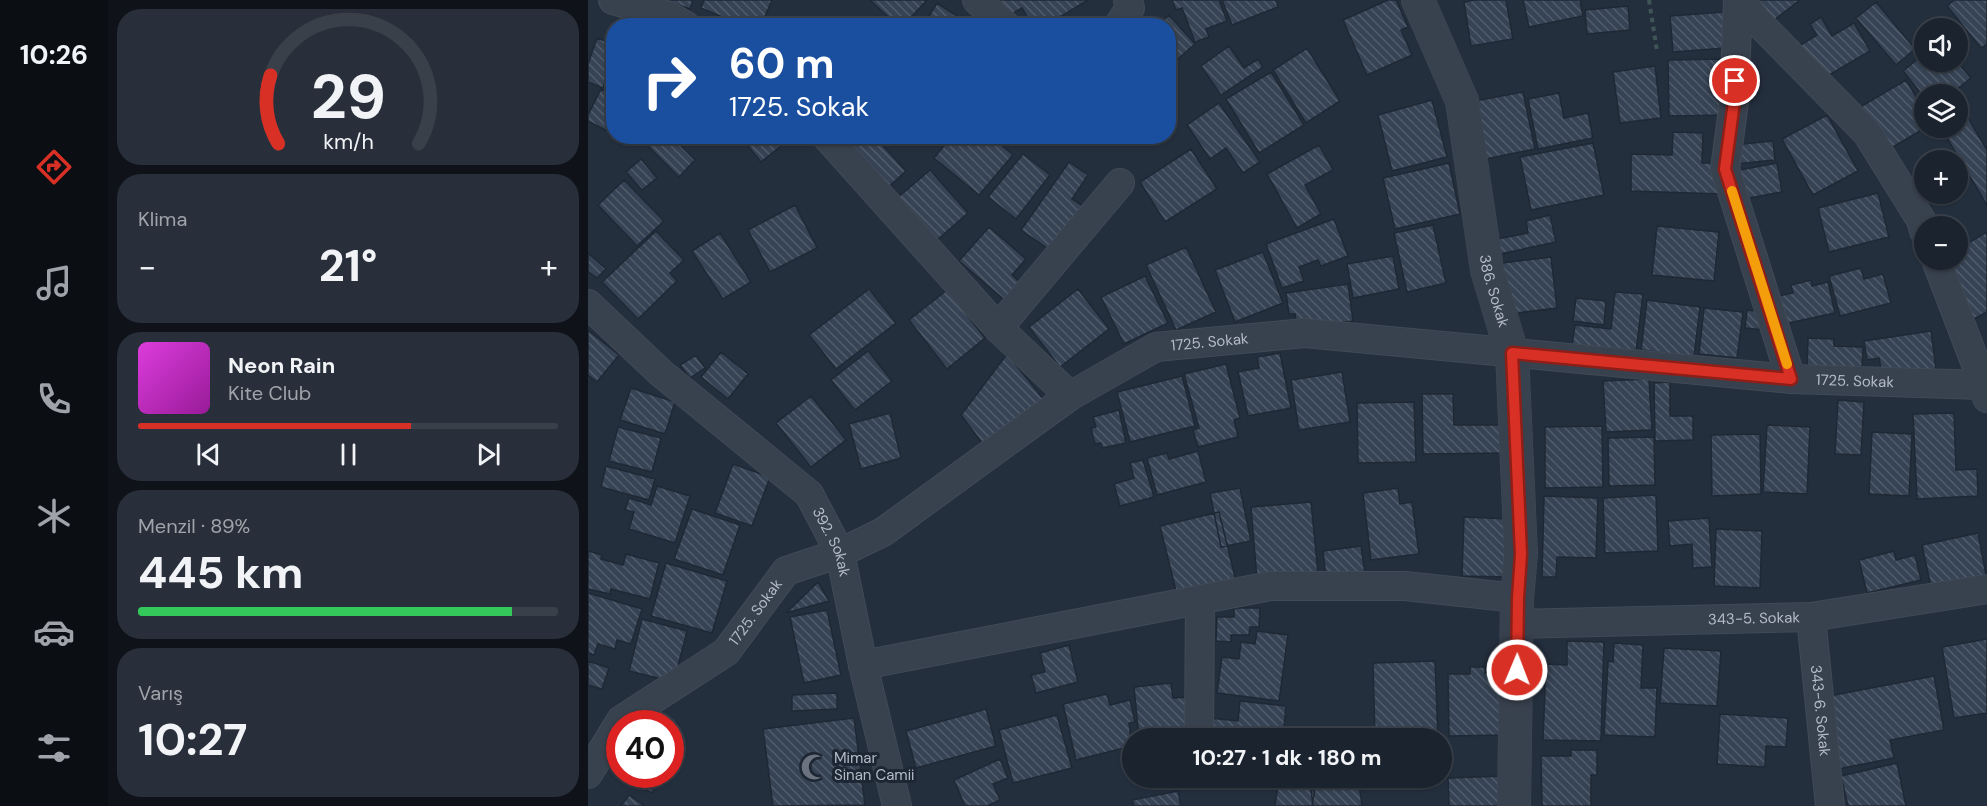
<!DOCTYPE html>
<html lang="tr">
<head>
<meta charset="utf-8">
<style>
	:root { --surface:#1b232e; --page:#282f3a; --text:#f1f3f6; --muted:#a0a4aa; --line:#39404a; --accent:#d93025 }
	body { margin:0; font-family:"DM Sans",sans-serif; background:var(--page); color:var(--text); height:100vh; display:flex; flex-direction:column; font-size:22px; white-space:nowrap }
	* { box-sizing:border-box; margin:0 }
	p { font-size:20px; color:var(--muted) }
	.icon { flex:none; width:33px; height:33px; fill:none; stroke:currentColor; stroke-width:2; stroke-linecap:round; stroke-linejoin:round }
	.map { position:relative; flex:1; overflow:hidden }
	.panel { display:flex; flex-direction:column; gap:9px; padding:9px; background:#0f1319; width:480px }
	.panel>* { flex:none }
	.banner { position:absolute; left:18px; top:18px; width:570px; height:126px; border-radius:24px; box-shadow:0 2px 4px #0004,0 0 0 2px var(--line); background:#1a4fa0; color:#fff; overflow:hidden }
	.tools { position:absolute; left:1326px; top:18px; display:grid; gap:12px }
	.tools a { display:grid; place-items:center; width:54px; height:54px; border-radius:50%; background:var(--surface); box-shadow:0 2px 4px #0004,0 0 0 2px var(--line); font-size:30px }
	.speed { position:absolute; left:18px; top:710px; display:flex; gap:12px; font-size:30px; font-weight:700; text-align:center }
	.speed>* { display:grid; place-content:center; width:78px; height:78px; border-radius:50%; background:var(--surface); box-shadow:0 2px 4px #0004,0 0 0 2px var(--line); line-height:1 }
	.speed .limit { border:9px solid #d22; background:#fff; color:#111 }
	.pin { position:absolute; display:grid; place-items:center; width:51px; height:51px; color:#fff; margin:-26px; border:3px solid #fff; border-radius:50%; box-shadow:0 2px 6px #0007 }
	.me { position:absolute; width:66px; margin:-33px; rotate:1deg; stroke-linejoin:round; filter:drop-shadow(0 0 4px #0008) }
	.turn { display:flex; align-items:center; gap:21px; height:126px; padding:0 24px; font-size:27px }
	.turn .icon { width:78px; height:78px; stroke-width:2.5 }
	.turn b { display:block; font-size:42px; line-height:51px }
	.big { font-size:45px; font-weight:700; line-height:1.1 }
	.panel .card { flex:1; display:flex; flex-direction:column; justify-content:center; gap:9px; min-width:0; padding:0 21px; border-radius:24px; background:var(--page) }
	.panel .dial { align-items:center; gap:0 }
	.dial svg { height:156px; overflow:visible; fill:none; stroke:var(--line); stroke-width:7; stroke-linecap:round; text-anchor:middle }
	.dial text { fill:var(--text); stroke:none }
	.song { display:flex; align-items:center; gap:18px }
	.cover { width:72px; height:72px; border-radius:9px; background:linear-gradient(135deg,hsl(300 70% 55%),hsl(300 70% 35%)) }
	.played { height:6px; border-radius:3px; background:linear-gradient(90deg,var(--accent) 65%,var(--line) 65%) }
	.keys { display:flex; justify-content:space-around; direction:ltr }
	.heat { display:flex; justify-content:space-between; align-items:center; font-size:33px; direction:ltr }
	.charge { height:9px; border-radius:4px; background:linear-gradient(90deg,#34c759 89%,var(--line) 0) }
	.trip { position:absolute; left:534px; top:728px; width:330px; height:60px; border-radius:30px; background:var(--surface); box-shadow:0 2px 4px #0004,0 0 0 2px var(--line); font-weight:700; line-height:60px; text-align:center }
	main { display:flex; flex:1; min-height:0 }
	.dock { display:flex; flex-direction:column; width:108px; justify-content:space-around; align-items:center; background:#0b0e12; color:var(--muted) }
	.dock .icon { width:42px; height:42px }
	.dock .on { color:var(--accent) }
	.dock b { font-size:27px; color:var(--text) }
	.map>svg:first-child { display:block }
</style>
</head>
<body>
<main>
<nav class="dock">
<b>10:26</b>
<svg class="icon on" aria-label="directions" viewBox="0 0 24 24"><path d="M12 3l9 9-9 9-9-9zM9 14v-3h6M13 9l2 2-2 2"/></svg>
<svg class="icon" aria-label="music" viewBox="0 0 24 24"><path d="M9 18V5l10-2v13"/><circle cx="6" cy="18" r="3"/><circle cx="16" cy="16" r="3"/></svg>
<svg class="icon" aria-label="phone" viewBox="0 0 24 24"><path d="M5 4h4l2 5-3 2q2 4 5 5l2-3 5 2v4C11 20 4 13 5 4z"/></svg>
<svg class="icon" aria-label="climate" viewBox="0 0 24 24"><path d="M12 3v18M4 7l16 10M4 17L20 7"/></svg>
<svg class="icon" aria-label="car" viewBox="0 0 24 24"><path d="M5 17H2v-5l4-1 3-4h7l3 4 3 1v5h-3M9 17h6M6 11h13"/><circle cx="7" cy="17" r="2"/><circle cx="17" cy="17" r="2"/></svg>
<svg class="icon" aria-label="filters" viewBox="0 0 24 24"><path d="M4 7h16M4 17h16"/><circle cx="9" cy="7" r="2"/><circle cx="15" cy="17" r="2"/></svg>
</nav>
<section class="panel">
<div class="card dial"><svg viewBox="0 0 100 80">
<path d="M14 69A42 42 0 1 1 86 69"/>
<path d="M14 69A42 42 0 0 1 10 34" stroke="#d93025"/>
<text x="50" y="56" font-size="32" font-weight="700">29</text>
<text x="50" y="72" font-size="11">km/h</text>
</svg></div>
<div class="card"><p>Klima</p>
<div class="heat"><a>−</a><b class="big">21°</b><a>+</a></div>
</div>
<div class="card">
<div class="song"><i class="cover"></i><div><b>Neon Rain</b><p>Kite Club</p></div></div>
<div class="played"></div>
<div class="keys"><svg class="icon" aria-label="previous" viewBox="0 0 24 24"><path d="M18 5L8 12l10 7zM5 5v14"/></svg><svg class="icon" aria-label="pause" viewBox="0 0 24 24"><path d="M8 5v14M16 5v14"/></svg><svg class="icon" aria-label="next" viewBox="0 0 24 24"><path d="M6 5l10 7-10 7zM19 5v14"/></svg></div>
</div>
<div class="card"><p>Menzil · 89%</p><b class="big">445 km</b><div class="charge"></div></div>
<div class="card"><p>Varış</p><b class="big">10:27</b></div>
</section>
<div class="map">
<svg width="1399" height="806" viewBox="0 0 1399 806">
	<defs>
		<pattern id="building-back-hatch" width="6" height="6" patternUnits="userSpaceOnUse" patternTransform="scale(1.5)"><rect width="6" height="6" fill="#364354"/><path d="M-1 5l2 2M0 0l6 6M5-1l2 2" fill="none" stroke="#515c6b"/></pattern>
	</defs>
	<rect width="100%" height="100%" fill="#242f3e"/>
	<path fill="url(#building-back-hatch)" stroke="#1f2835" stroke-width="1.5" d="M77 0H105L102 9Z
		M116 0H184L173 26H156L113 8Z
		M282 0H339L315 26H310Z
		M404 0H500L457 26H445L434 8 415 19Z
		M584 0H631L639 21 618 29 621 37 607 42 594 8 588 10Z
		M634 0H688L690 7 644 25Z
		M800 0H808L820 27 813 30 824 55 779 75 755 20Z
		M887 0H918L925 39 883 46 876 2Z
		M935 0H992L995 16 941 27Z
		M1163 0H1212L1181 24Z
		M1366 0H1399V44L1393 48 1359 6Z
		M1288 2 1327 49 1308 65 1268 18Z
		M349 3 384 26H335Z
		M1040 6 1042 30 999 34 997 10Z
		M1136 12 1138 48 1085 52 1082 16Z
		M581 15 607 44 583 65 580 62V26H569Z
		M1233 17 1244 36 1266 23 1282 51 1231 81 1211 46 1229 35 1222 24Z
		M25 26 26 58 15 88 0 82V64L9 38 20 42Z
		M641 46 656 68 670 59 675 67 633 95 613 66Z
		M719 48 752 101 718 123 685 70Z
		M1336 54V62H1369L1383 78 1363 94H1336V97L1315 71Z
		M1141 59V115L1081 116 1080 60Z
		M1067 66 1073 118 1032 123 1025 72Z
		M683 72 716 125 671 153 638 99Z
		M1318 80 1336 110 1337 128 1293 154 1267 110Z
		M13 89 26 96V123L21 132 0 121V115Z
		M935 92 947 149 893 160 881 102Z
		M971 93 976 118 1000 113 1005 138 950 149 940 99Z
		M844 100 859 157 804 171 790 115Z
		M631 103 672 162 655 173 638 148 622 159 599 125Z
		M1374 108 1399 150V205L1353 128H1370V111Z
		M1239 115 1270 171 1225 195 1194 139Z
		M1085 132 1115 133 1114 163H1135L1134 194 1043 191V154L1084 155Z
		M64 136H83L107 160 91 177 57 143Z
		M152 136H185L193 146 173 162Z
		M266 136H286L318 171 296 191 255 146Z
		M364 136H403L425 155 391 195 346 158Z
		M1185 141 1187 160 1147 164 1145 145Z
		M1005 143 1016 195 943 210 932 157Z
		M731 145 745 170 717 185 733 214 709 228 679 174Z
		M603 149 629 189 577 222 552 182Z
		M435 154 462 175 428 219 400 197Z
		M53 159 69 178 54 190 38 172Z
		M481 162 500 175 484 199 501 210 469 255 433 230Z
		M861 163 872 214 807 229 795 178Z
		M1189 163 1194 192 1151 200 1146 171Z
		M342 170 380 213 348 241 309 198Z
		M36 180 76 221 49 246 10 205Z
		M1290 193 1301 237 1241 252 1230 208Z
		M207 205 229 248 182 272 160 230Z
		M962 215 968 242 912 254 909 239 940 233 938 221Z
		M746 219 760 256 733 266 730 260 711 267 716 281 694 288 678 244Z
		M845 225 858 283 819 292 806 233Z
		M1069 226 1131 232 1126 281 1064 275Z
		M401 227 438 259 424 275 435 285 420 303 371 261Z
		M68 231 96 260 82 273 89 281 50 319 14 282Z
		M1399 232V312L1384 320 1350 260H1370V249Z
		M132 233 163 282 135 299 104 251Z
		M598 247 628 312 588 330 558 265Z
		M675 252 695 303 647 322 627 270Z
		M0 253 18 269 9 278 0 271Z
		M805 256 811 289 765 298 759 264Z
		M963 257 969 308 921 314 914 263Z
		M1273 268 1276 279 1295 274 1303 303 1252 316 1241 276Z
		M557 276 580 323 536 344 513 297Z
		M1223 280 1224 286 1240 282 1247 313 1196 324 1190 296 1205 293 1203 285Z
		M760 284 765 321 709 328 707 314H701L698 293Z
		M281 289 308 323 248 369 221 335Z
		M490 289 521 329 472 367 441 327Z
		M359 290 397 338 359 369 321 320Z
		M1027 292 1055 294 1048 352 984 345 987 325 1023 329Z
		M988 298 1018 301 1016 325 985 321Z
		M1059 300 1112 307 1106 357 1053 350Z
		M1116 308 1155 312 1149 358 1111 354Z
		M1159 310 1177 312 1176 330 1157 328Z
		M0 330 31 355 9 382 0 375Z
		M1343 331 1348 369 1295 378 1291 358 1279 360 1276 341Z
		M1220 338 1246 339V346L1275 347 1274 369 1219 368Z
		M280 351 304 381 267 410 243 380Z
		M133 352 160 374 140 399 113 377Z
		M692 353 703 408 660 416 650 372 671 368 669 357Z
		M419 354 457 401 397 447 373 415Z
		M108 355 117 368 102 378 92 365Z
		M638 364 652 418 646 420 650 437 610 447 605 430 611 428 596 374Z
		M754 372 762 422 711 430 703 380Z
		M594 376 607 426 542 442 529 392Z
		M1061 379 1064 430 1018 432 1015 381Z
		M1082 382V416H1105V440L1067 441 1066 383Z
		M43 388 87 402 77 434 32 420Z
		M834 394H865L866 425H920V453L835 454Z
		M223 396 258 440 223 467 188 423Z
		M1250 400 1276 402 1273 455 1247 454Z
		M826 402 828 462 770 463 769 403Z
		M531 410 538 443 514 448 513 443 507 444 503 428 508 427 505 417Z
		M302 413 313 458 273 469 261 424Z
		M1366 413 1368 470 1389 469 1390 496 1329 499 1325 414Z
		M1179 425 1222 427 1219 494 1175 492Z
		M1014 426 1015 487 957 488V427Z
		M30 427 73 438 64 472 21 461Z
		M1284 432 1324 434 1321 496 1281 494Z
		M1172 434 1173 494 1124 496 1123 435Z
		M1066 437 1067 485 1021 486 1020 438Z
		M610 451 618 482 569 495 559 458 579 453 581 459Z
		M555 460 566 497 532 506 526 484 546 478 542 463Z
		M145 464 182 477 164 526 127 513Z
		M18 466 67 479 61 500 13 487Z
		M69 486 102 496 87 543 41 529 46 512 37 510 41 498 63 505Z
		M652 488 663 541 633 547 622 493Z
		M810 488 812 504 824 502 831 554 783 560 775 493Z
		M1068 495 1070 551 1017 553 1015 498Z
		M956 496 1010 498 1008 558 969 557 968 577H954Z
		M723 502 730 573 669 579 663 507Z
		M104 509 152 525 135 575 86 559Z
		M631 512 649 585 590 599 572 526Z
		M876 517 922 519 919 577 874 576Z
		M1121 518 1124 567 1105 568 1104 544 1082 546 1080 521Z
		M1128 529 1174 531 1172 588 1126 586Z
		M1390 533 1399 580 1344 592 1334 545Z
		M773 546 777 574 738 579 735 551Z
		M0 551 14 555 13 559 35 565 38 554 71 563 62 599 23 589 22 594 0 589Z
		M1306 551 1308 560 1327 555 1333 580 1279 593 1271 560Z
		M78 563 139 581 124 633 63 616Z
		M230 582 241 601 198 613Z
		M0 593 54 609 43 644 29 640 27 649 10 644 6 655 0 653Z
		M646 608H672L671 627H662L661 635H643V642L628 641 629 617H646Z
		M239 610 253 675 216 683 202 617Z
		M54 619 99 631 86 682 41 671Z
		M669 631 700 635 691 701 629 693 634 657 651 659 653 642 667 644Z
		M1399 639V713L1366 718 1354 647Z
		M979 641 1016 642 1013 741 955 740 958 664 979 665Z
		M1026 643 1055 645 1053 688H1069L1067 737 1016 735 1020 661 1025 662Z
		M481 645 490 682 448 693 443 675 457 672 452 653Z
		M1076 648 1133 651 1129 706 1072 703Z
		M0 661 21 668 14 689 0 685Z
		M847 661 850 738H787L785 663Z
		M882 667H897V673H912L913 735 861 736 860 674H882Z
		M1346 676 1356 730 1302 740 1306 758 1250 769 1236 697Z
		M583 683 585 698 600 697 604 738H551L546 687Z
		M249 693V709L204 711V695Z
		M519 694 522 705 542 700 547 722 541 723 544 746 488 760 475 704Z
		M652 701 698 706 695 738H619L621 718 650 721Z
		M398 709 408 746 328 768 318 731Z
		M65 710 92 725 82 742V723H58Z
		M1132 714 1200 718 1198 747 1178 746 1177 767 1129 764Z
		M469 715 484 768 425 783 411 730Z
		M266 718 277 805 185 806 175 729Z
		M983 750H1009V775H1003V806H954L953 756H983Z
		M412 759 420 778 405 784 412 800 399 806H377L366 780Z
		M1309 763 1318 806H1260L1253 776Z
		M32 769V774H75L64 793 29 773Z
		M916 776V806H861L860 778Z
		M691 777H729L724 806H687Z
		M771 783 774 806H725L723 790Z
		M590 791 593 806H546L544 800Z
		M41 795 57 806H33Z"/>
	<g fill="none" stroke-linecap="round" stroke-linejoin="round">
		<g stroke="#414a57" stroke-width="30">
			<g id="minor">
				<path d="M25 0 81 16 98 26"/>
				<path d="M389 0 418 26"/>
				<path d="M1150 0 1146 102 1137 169 1203 379"/>
				<path d="M1152 0 1169 21 1279 133 1333 220 1336 231"/>
				<path d="M530 26 542 8 540 0"/>
				<path d="M238 136 410 328 482 396"/>
				<path d="M1348 260 1396 385 1399 398"/>
				<path id="s1" d="M0 304 73 373 221 494 252 553 275 665 309 806"/>
				<path d="M410 328 532 183"/>
				<path id="s2" d="M1223 617 1242 806"/>
				<path id="s3" d="M930 624 1223 617 1399 589"/>
				<path d="M275 665 682 586H817L929 598"/>
				<path d="M611 738 612 600"/>
				<path id="s4" d="M0 774 33 720 138 652 198 571 252 553 295 532 482 396 568 347 717 333 1203 379 1396 385"/>
			</g>
		</g>
		<g stroke="#414a57" stroke-width="34">
			<g id="tertiary">
				<path id="s5" d="M830 0 874 101 899 270 924 353 933 554 929 598 926 806"/>
			</g>
		</g>
		<path stroke="#3f5557" stroke-width="4" stroke-dasharray="4.5 4.5" stroke-linecap="butt" d="M1061 0 1069 51"/>
		<use href="#minor" stroke="#38414e" stroke-width="28"/>
		<use href="#tertiary" stroke="#38414e" stroke-width="33"/>
	</g>
	<g fill="none" stroke-linecap="round" stroke-linejoin="round">
		<g stroke="#8d1f18" stroke-width="15">
			<path id="route" d="M929 670 930 598 933 554 924 353 1203 379 1137 169 1146 102 1147 81"/>
		</g>
		<use href="#route" stroke="#d93025" stroke-width="10"/>
		<path stroke="#f59e0b" stroke-width="10" d="M1144 191 1199 364"/>
	</g>
	<defs>
		<g id="mosque-bare" transform="scale(2.07)"><path d="M3.5-4.9A6 6 0 1 0 3.5 4.9A5 5 0 1 1 3.5-4.9Z" fill="#6b7280" stroke="#1d2633" stroke-width="2.5" paint-order="stroke"/></g>
	</defs>
	<g fill-rule="evenodd">
		<use href="#mosque-bare" x="226" y="767"/>
	</g>
	<g text-anchor="middle" stroke-width="6" stroke-linejoin="round" paint-order="stroke">
		<g font-size="15" fill="#b4bcc9" stroke="#1d2633">
			<text dy="5" stroke="none"><textPath href="#s5" startOffset="303">386. Sokak</textPath></text>
			<text dy="5" stroke="none"><textPath href="#s4" startOffset="778">1725. Sokak</textPath></text>
			<text dy="5" stroke="none"><textPath href="#s4" startOffset="1426">1725. Sokak</textPath></text>
			<text dy="5" stroke="none"><textPath href="#s1" startOffset="345">392. Sokak</textPath></text>
			<text dy="5" stroke="none"><textPath href="#s4" startOffset="238">1725. Sokak</textPath></text>
			<text dy="5" stroke="none"><textPath href="#s3" startOffset="236">343-5. Sokak</textPath></text>
			<text dy="5" stroke="none"><textPath href="#s2" startOffset="94">343-6. Sokak</textPath></text>
		</g>
		<g font-size="15" fill="#b4bcc9" stroke="#1d2633" text-anchor="start">
			<text x="246" y="763">Mimar<tspan x="246" dy="17">Sinan Camii</tspan></text>
		</g>
	</g>
</svg>
<div class="tools">
<a><svg class="icon" aria-label="sound" viewBox="0 0 24 24"><path d="M4 9h4l5-4v14l-5-4H4zM17 9q2 3 0 6"/></svg></a>
<a><svg class="icon" aria-label="layers" viewBox="0 0 24 24"><path d="M12 4l9 5-9 5-9-5zM3 14l9 5 9-5"/></svg></a>
<a>+</a>
<a>−</a>
</div>
<div class="speed"><div class="limit">40</div></div>
<div class="pin" style="left:1147px;top:81px;background:#d93025"><svg class="icon" aria-label="arrive" viewBox="0 0 24 24"><path d="M6 21V4h12l-3 4 3 4H6"/></svg></div>
<svg class="me" style="left:929px;top:670px" viewBox="-20 -20 40 40"><circle r="17" fill="#d93025" stroke="#fff" stroke-width="3"/><path d="M0-11L8 9 0 5-8 9z" fill="#fff"/></svg>
<div class="trip">10:27 · 1 dk · 180 m</div>
<div class="banner">
<div class="turn"><svg class="icon" aria-label="right" viewBox="0 0 24 24"><path d="M7 20v-9h11M14 6l5 5-5 5"/></svg><div><b>60 m</b>1725. Sokak</div></div>
</div>
</div>
</main>
</body>
</html>
